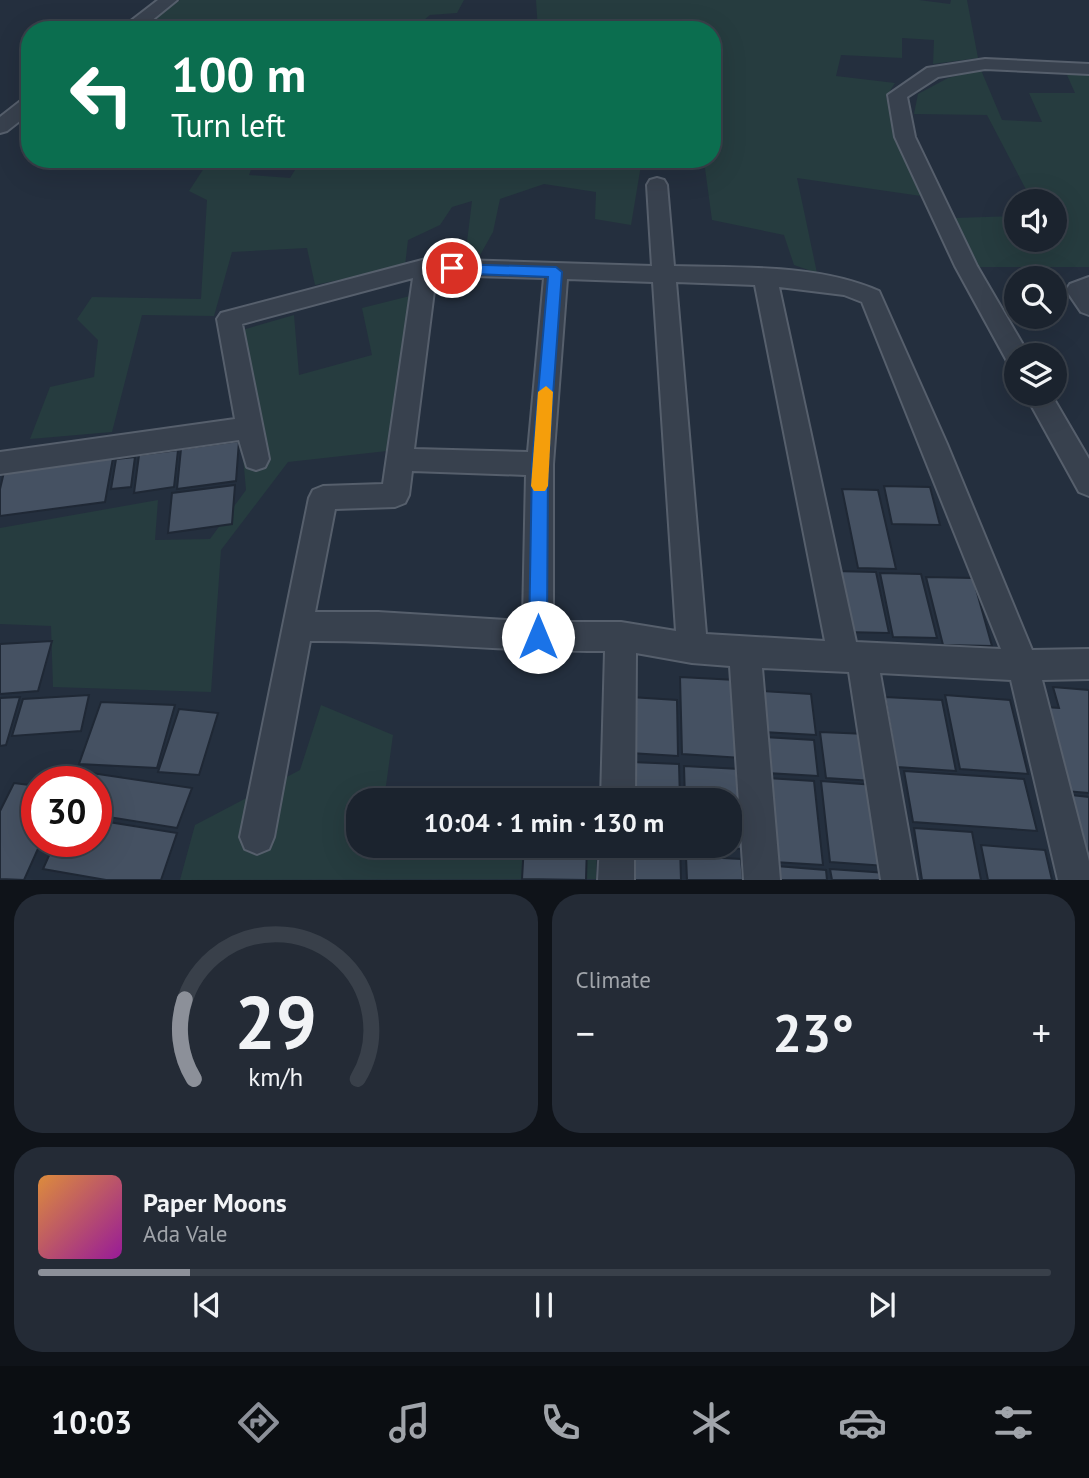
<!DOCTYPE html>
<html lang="en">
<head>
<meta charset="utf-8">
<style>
	:root { --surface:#1b232e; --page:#242b36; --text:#f1f3f6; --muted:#a0a4aa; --line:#39404a; --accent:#8c9099 }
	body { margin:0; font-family:"PT Sans",sans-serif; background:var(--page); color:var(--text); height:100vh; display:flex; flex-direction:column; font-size:26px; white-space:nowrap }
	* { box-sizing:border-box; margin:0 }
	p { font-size:23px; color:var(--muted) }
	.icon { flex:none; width:38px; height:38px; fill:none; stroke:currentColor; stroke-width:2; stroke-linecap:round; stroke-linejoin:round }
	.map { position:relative; height:880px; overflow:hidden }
	.side { display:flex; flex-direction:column; gap:14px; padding:14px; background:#0f1319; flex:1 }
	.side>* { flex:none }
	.hud { position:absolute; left:21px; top:21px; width:700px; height:147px; border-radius:28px; box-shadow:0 7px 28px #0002,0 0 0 2px var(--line); background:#0b6e4f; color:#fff; overflow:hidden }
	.tools { position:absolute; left:1004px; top:189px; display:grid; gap:14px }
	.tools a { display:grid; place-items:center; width:63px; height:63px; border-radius:50%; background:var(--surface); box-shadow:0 7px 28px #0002,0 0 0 2px var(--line); font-size:35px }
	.speed { position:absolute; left:21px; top:766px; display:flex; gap:14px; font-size:35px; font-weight:700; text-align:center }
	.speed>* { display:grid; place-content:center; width:91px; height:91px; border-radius:50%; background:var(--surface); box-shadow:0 7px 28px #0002,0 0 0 2px var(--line); line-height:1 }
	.speed .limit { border:10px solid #d22; background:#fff; color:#111 }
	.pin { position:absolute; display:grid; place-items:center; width:60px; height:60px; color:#fff; margin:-30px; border:4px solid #fff; border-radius:50%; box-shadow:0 2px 7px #0007 }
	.me { position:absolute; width:77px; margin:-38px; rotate:0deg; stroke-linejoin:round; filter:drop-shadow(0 0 5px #0008) }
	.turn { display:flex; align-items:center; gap:24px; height:147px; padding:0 35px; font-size:32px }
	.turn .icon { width:91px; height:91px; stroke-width:2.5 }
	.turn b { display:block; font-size:49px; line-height:60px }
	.big { font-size:52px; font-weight:700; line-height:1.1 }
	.side .card { flex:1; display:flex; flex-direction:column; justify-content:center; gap:10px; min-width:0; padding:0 24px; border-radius:28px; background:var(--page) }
	.side .dial { align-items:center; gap:0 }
	.dial svg { height:182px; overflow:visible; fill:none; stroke:var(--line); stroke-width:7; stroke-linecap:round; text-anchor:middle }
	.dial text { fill:var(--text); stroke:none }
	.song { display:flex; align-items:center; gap:21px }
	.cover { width:84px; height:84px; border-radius:10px; background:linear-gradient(135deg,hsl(30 70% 55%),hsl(300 70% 35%)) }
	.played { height:7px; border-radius:4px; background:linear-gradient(90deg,var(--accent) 15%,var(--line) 15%) }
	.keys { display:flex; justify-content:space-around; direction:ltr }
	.heat { display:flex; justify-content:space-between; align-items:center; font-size:38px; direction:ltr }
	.side .tiles { flex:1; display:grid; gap:14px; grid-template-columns:1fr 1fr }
	.card:last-child { grid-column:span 2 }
	.trip { position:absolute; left:346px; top:788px; width:396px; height:70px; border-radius:28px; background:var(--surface); box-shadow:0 7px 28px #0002,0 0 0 2px var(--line); font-weight:700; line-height:70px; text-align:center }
	.tab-bar { display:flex; height:112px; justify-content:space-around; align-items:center; background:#0b0e12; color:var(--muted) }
	.tab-bar .icon { width:49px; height:49px }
	.tab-bar .selected { color:var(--accent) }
	.tab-bar b { font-size:32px; color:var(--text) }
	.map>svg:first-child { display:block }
</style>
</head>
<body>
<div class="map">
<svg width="1089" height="880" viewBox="0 0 1089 880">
	<rect width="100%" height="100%" fill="#242f3e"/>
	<path fill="#263c3f" d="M180 0H464L457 13 430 15 412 30 388 24 377 30H141Z
		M536 0H919L950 4 951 0H967L978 58 933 64 934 40 902 38V58L841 55 836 76 895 83 886 97 921 196 797 178 817 273 794 265 784 235 712 220 704 161 682 159H712V30H538Z
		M981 70 1002 120 1042 122 1029 93H1075L1067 75 1089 74V267H979L954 218 1017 216V240H1055V201H1032L987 115 914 114 918 94 948 78Z
		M210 159H255L249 175 290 178 302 159H642L631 225 595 219 596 192 544 184 500 199 493 232 479 257 465 258 472 201 452 207 440 225 408 240 405 266 315 285 307 248 232 252 214 316 142 315 112 432 30 439 50 387 94 377 98 340 77 319 92 297 201 299 207 200 189 191Z
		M410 296 387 451 288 462 221 550 211 692 53 687 51 626 0 624V528L158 500 155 540 210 539 246 490 232 333 294 315 299 375 372 355 362 308Z
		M321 705 393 735 384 800H359V845H597L596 879 180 880 195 825 300 770Z"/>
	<path fill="#455162" stroke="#1f2835" stroke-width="2" d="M239 441 236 481 177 489 181 449Z
		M178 450 174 487 134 493 139 455Z
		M135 457 131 487 111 489 116 459Z
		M113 458 105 502 0 516V489L4 472Z
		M235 485 232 524 168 533 172 493Z
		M884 486 930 487 940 525 892 524Z
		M842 489 878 490 896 569 858 568Z
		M833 571 876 572 889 633 844 632Z
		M880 573 921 574 937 638 893 637Z
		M926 577 973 578 992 646 943 645Z
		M52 641 38 691 0 694V644Z
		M680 677 736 680 742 758 682 754Z
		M1053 687 1089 690V793L1065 791 1044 707 1059 708Z
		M761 691 811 694 816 735 763 732Z
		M89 695 81 731 12 736 23 699Z
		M945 695 1010 700 1028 774 960 769Z
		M20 697 6 745 0 746V698Z
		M630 697 677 700 678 756 630 753Z
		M885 697 942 700 956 771 897 767Z
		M101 702 175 705 157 768 79 764Z
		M179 709 218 713 199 775 158 772Z
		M820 732 867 734 874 781 826 778Z
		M764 737 814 740 818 776 767 773Z
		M631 762 679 764 680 800H631Z
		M684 766 740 769 745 849 686 846 730 845V800H685Z
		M78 771 192 788 177 828 96 815V782H73Z
		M904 771 1024 779 1037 831 913 822Z
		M767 778 814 781 823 865 774 862Z
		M821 781 875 785 886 866 830 862Z
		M14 783 37 786V842H41L24 880 0 879V811Z
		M1071 795 1089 797V858H1088Z
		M96 820 177 833 161 880H106L43 869 55 842H96Z
		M914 828 972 832 981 880H922Z
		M524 845H587L586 880 522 879Z
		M627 845H680L681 880H627Z
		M981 845 1045 850 1052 880H988Z
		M686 856 741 859 743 880H687Z
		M776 866 826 870 827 880H777Z
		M830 869 887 873 888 880H832Z"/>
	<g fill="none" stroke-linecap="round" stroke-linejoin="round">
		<g stroke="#565f6c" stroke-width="4">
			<path id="street" d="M158 0H177L140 30H119Z
				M985 59 1089 64V74L985 69 938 77 907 97 915 137 977 266 1029 355H1017V365L1008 363 955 266 895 137 888 95 927 68Z
				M30 97V113L7 131 0 133V117L23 99Z
				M657 178 664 180 667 185 674 266C742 268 817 264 879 291L947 444 1032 650 1089 649V679L1042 680 1089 861V880H1058L1011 680 880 673 917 880H881L849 672 762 668 780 880H744L730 666 692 663 636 653 635 800H601L605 651C506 652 408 640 310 641L274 837 269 849 257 854 245 849 240 837 309 498 313 490 323 486 383 484 413 278 242 324 269 459 265 467 256 470 247 467 239 440 0 474V452L235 419 217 319 221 313 426 259 652 266 647 185 650 180ZM436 275 544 278 528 452 414 449ZM567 279 653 282 676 631 621 622H553V464ZM676 282 755 285 825 641 706 634ZM779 287 844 295 862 302 1001 649 856 642ZM412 471 526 475 523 621 378 612H315L335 509 395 507 405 503 409 495Z
				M1089 277V315L1081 312 1066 290 1070 284Z
				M1025 394H1051L1089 459V496L1079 492Z
				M600 845H634V880H598Z"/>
		</g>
		<use href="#street" fill="#38414e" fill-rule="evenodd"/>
	</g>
	<path fill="#1a73e8" stroke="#114b97" stroke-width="2" d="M452 264 556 267 562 272 548 464 547 637 544 643 538 646 531 643 529 637 532 464 548 277 452 273 445 268Z"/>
	<path fill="#f59e0b" d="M546 386 553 392 548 486 545 491H534L531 486 538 392Z"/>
</svg>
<div class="tools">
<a><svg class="icon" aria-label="sound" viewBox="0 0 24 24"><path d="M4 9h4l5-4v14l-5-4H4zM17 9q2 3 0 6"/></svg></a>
<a><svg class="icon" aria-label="search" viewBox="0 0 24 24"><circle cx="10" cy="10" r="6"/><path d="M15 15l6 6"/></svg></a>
<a><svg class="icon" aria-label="layers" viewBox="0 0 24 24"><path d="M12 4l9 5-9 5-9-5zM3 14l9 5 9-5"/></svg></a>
</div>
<div class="speed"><div class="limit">30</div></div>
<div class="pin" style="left:452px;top:268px;background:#d93025"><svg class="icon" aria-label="arrive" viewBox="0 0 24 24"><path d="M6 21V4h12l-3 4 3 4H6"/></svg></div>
<svg class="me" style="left:538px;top:637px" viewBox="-20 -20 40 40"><circle r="19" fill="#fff"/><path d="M0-13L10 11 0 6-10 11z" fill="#1a73e8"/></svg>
<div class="trip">10:04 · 1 min · 130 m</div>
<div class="hud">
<div class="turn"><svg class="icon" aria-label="left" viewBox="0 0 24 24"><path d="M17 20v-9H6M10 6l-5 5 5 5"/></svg><div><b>100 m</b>Turn left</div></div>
</div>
</div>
<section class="side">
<div class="tiles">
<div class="card dial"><svg viewBox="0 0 100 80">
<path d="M14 69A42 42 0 1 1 86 69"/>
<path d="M14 69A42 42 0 0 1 10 34" stroke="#8c9099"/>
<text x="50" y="56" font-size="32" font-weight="700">29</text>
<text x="50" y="72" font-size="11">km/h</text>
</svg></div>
<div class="card"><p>Climate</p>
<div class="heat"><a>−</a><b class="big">23°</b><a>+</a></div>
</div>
<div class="card">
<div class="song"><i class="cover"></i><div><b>Paper Moons</b><p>Ada Vale</p></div></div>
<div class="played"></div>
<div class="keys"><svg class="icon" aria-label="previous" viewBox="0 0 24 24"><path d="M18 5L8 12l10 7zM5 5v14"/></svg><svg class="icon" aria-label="pause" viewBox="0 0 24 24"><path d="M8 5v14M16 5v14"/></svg><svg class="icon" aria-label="next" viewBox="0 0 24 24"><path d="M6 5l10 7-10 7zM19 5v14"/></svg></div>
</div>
</div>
</section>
<nav class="tab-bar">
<b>10:03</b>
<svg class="icon selected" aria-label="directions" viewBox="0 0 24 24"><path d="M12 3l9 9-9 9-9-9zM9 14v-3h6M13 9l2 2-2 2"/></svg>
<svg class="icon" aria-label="music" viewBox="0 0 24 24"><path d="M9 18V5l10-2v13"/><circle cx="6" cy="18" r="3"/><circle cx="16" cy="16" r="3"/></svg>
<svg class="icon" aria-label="phone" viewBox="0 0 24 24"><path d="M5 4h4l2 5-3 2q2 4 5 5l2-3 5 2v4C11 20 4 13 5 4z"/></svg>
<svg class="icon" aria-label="climate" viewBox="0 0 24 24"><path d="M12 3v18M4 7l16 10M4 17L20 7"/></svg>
<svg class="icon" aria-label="car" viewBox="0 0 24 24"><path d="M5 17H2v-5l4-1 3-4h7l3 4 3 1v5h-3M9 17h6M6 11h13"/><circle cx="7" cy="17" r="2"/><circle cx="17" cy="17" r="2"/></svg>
<svg class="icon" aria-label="filters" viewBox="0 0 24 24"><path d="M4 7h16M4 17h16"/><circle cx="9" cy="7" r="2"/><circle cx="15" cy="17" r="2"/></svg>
</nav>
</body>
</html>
